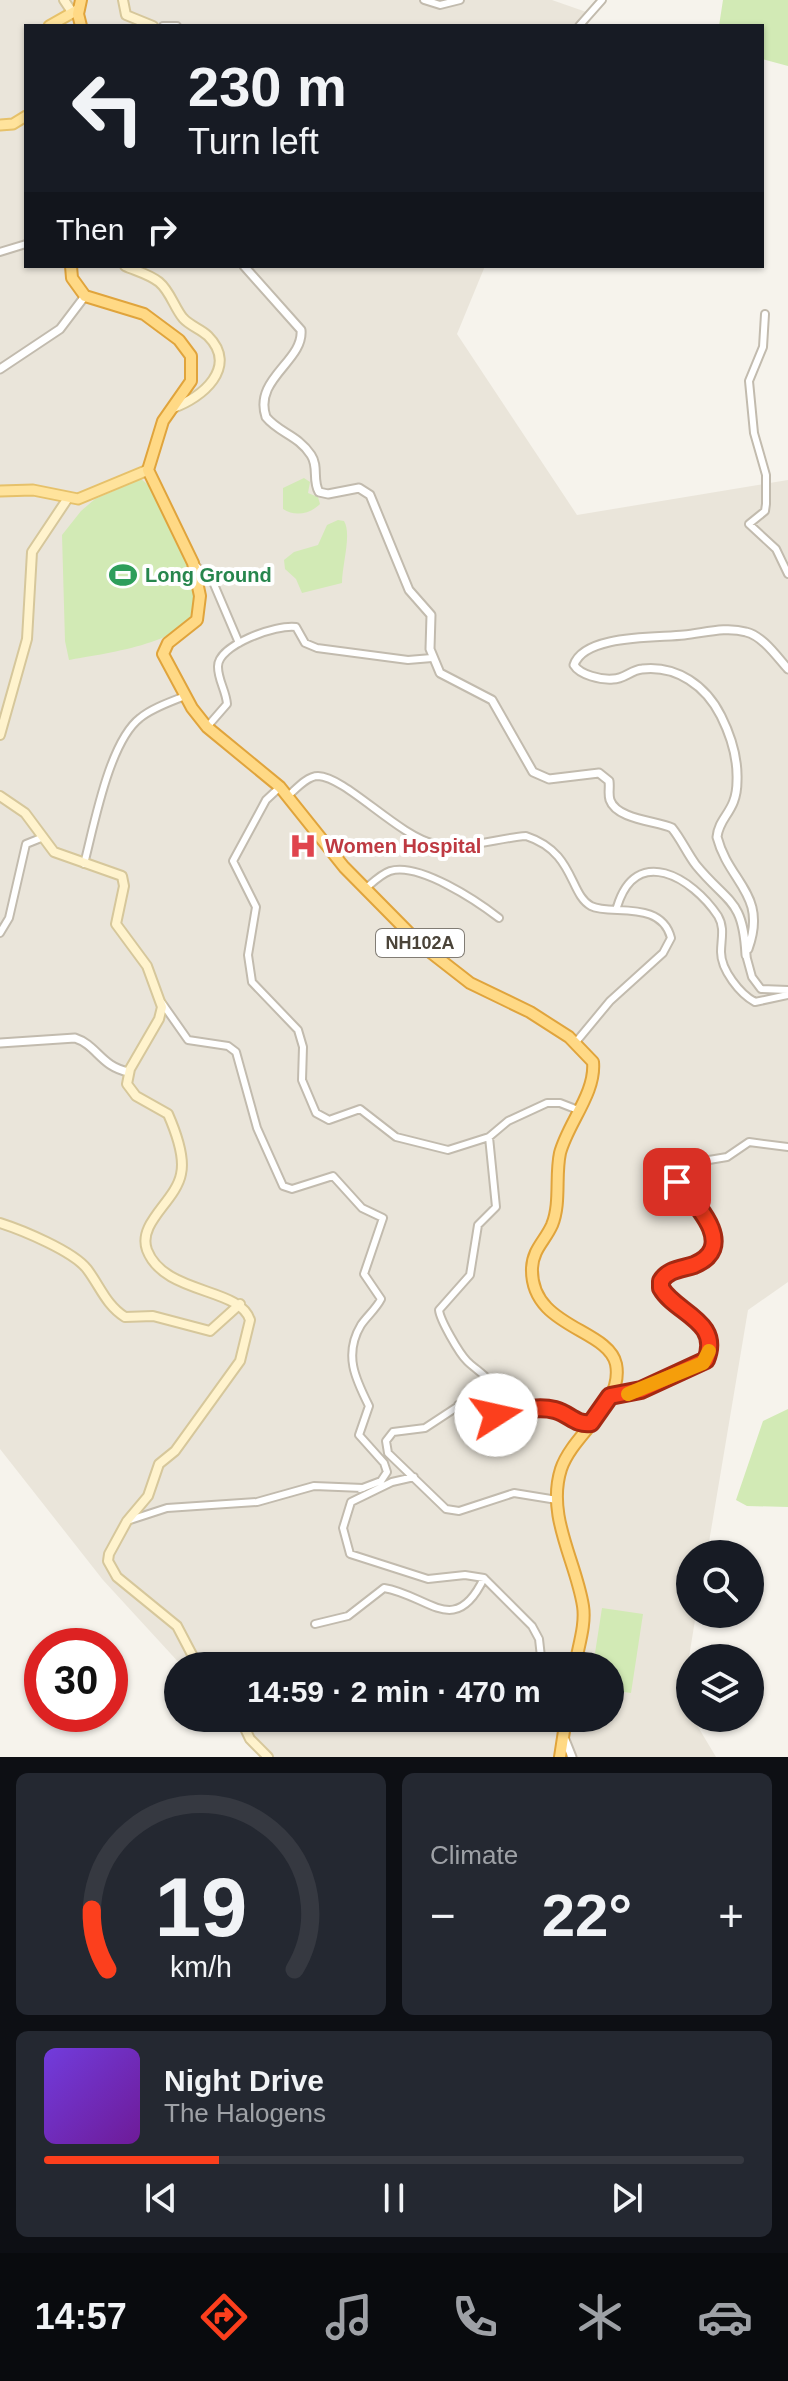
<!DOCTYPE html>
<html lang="en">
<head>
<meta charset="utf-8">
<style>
	:root { --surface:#171b24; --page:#242831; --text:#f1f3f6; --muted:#9ea1a6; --line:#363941; --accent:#fc3f1d }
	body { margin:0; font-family:Helvetica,sans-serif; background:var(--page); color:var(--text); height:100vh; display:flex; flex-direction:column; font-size:30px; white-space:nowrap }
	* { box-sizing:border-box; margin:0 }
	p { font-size:26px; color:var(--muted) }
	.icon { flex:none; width:44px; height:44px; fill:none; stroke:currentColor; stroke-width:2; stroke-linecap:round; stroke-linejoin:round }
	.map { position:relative; height:1757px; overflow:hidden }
	.sheet { display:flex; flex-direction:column; gap:16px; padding:16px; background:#0d0f14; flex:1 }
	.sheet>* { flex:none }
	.banner { position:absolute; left:24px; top:24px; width:740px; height:244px; border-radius:0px; box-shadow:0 2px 6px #0004; background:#171b24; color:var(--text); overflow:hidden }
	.buttons { position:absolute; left:676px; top:1540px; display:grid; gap:16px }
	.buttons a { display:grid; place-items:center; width:88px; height:88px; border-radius:50%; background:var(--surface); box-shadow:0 2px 6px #0004; font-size:40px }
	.speed { position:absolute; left:24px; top:1628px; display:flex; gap:16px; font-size:40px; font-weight:700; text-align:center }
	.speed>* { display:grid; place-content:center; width:104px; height:104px; border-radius:50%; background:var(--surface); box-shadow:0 2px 6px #0004; line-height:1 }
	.speed .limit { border:12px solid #d22; background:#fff; color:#111 }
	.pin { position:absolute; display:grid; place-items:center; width:68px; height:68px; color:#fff; margin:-34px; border-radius:16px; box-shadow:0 4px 12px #0006 }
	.me { position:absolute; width:88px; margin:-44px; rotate:80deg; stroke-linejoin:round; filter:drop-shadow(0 0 6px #0008) }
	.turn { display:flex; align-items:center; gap:28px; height:168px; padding:0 32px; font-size:36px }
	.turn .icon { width:104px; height:104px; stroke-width:2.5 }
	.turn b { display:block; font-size:56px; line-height:68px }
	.then { display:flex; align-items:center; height:76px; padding:0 32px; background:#0003; gap:16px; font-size:30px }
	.big { font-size:60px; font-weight:800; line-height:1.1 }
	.sheet .widget { flex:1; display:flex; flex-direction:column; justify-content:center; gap:12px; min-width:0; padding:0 28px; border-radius:12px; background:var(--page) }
	.sheet .dial { align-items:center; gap:0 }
	.dial svg { height:208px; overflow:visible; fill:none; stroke:var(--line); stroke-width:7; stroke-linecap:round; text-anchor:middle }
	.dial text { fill:var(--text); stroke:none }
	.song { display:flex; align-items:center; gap:24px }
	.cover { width:96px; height:96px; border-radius:12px; background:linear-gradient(135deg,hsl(260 70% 55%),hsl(280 70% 35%)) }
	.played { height:8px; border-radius:4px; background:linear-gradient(90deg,var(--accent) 25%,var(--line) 25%) }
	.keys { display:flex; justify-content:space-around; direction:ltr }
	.heat { display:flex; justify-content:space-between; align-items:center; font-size:44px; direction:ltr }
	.sheet .tiles { flex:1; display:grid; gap:16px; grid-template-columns:1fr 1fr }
	.widget:last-child { grid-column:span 2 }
	.trip { position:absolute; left:164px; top:1652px; width:460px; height:80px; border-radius:40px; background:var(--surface); box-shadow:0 2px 6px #0004; font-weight:800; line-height:80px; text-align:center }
	.menu { display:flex; height:128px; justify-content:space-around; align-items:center; background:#090b0e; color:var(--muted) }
	.menu .icon { width:56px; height:56px }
	.menu .current { color:var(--accent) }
	.menu b { font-size:36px; color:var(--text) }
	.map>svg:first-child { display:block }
</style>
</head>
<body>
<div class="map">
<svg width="788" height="1757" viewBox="0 0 788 1757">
	<rect width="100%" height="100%" fill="#f6f3ec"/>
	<path fill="#eae5da" d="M0 0H552L592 14 587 26H26V266H485L457 334 577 515 788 480V1282L748 1310 707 1554H690V1614H696L682 1700 716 1757H265L229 1718H610V1666H182L103 1580 0 1449Z"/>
	<path fill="#d2eab5" d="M723 0H788V66L762 59V26H719Z
		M304 478 310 482 308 493 318 497 320 504C310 514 295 517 283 509V488Z
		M141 479C161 493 177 529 185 553 190 568 199 591 196 607 189 644 100 654 69 660L65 641 62 535 81 511 95 499Z
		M338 520 344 521C352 534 342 565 342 583L302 593 296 579 285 569 284 560 294 552 318 545 327 525Z
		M788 1409V1507L747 1506 736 1500 763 1421Z
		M602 1608 643 1614 631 1693 610 1690V1666H593Z"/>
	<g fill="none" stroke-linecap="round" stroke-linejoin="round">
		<g stroke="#c2bbae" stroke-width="10">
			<path id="minor" d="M424 0 440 5 460 0
				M163 26H177
				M579 26 602 0
				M0 252 26 244
				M765 314 763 347 749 381 754 433 766 475V504L765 511 749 524 776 549 788 574
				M193 563 213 582 239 643
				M207 727 227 704C226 691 218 680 218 667 217 645 277 624 296 627L305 643 317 648 408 660 432 658
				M280 787 266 800 233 861 256 907 248 955 252 982 298 1030 303 1047 302 1080 316 1113 329 1120 360 1109 396 1137 448 1150 489 1137 508 1121 547 1103H560L578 1110
				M288 796C296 789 307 776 318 776 346 777 398 836 435 844 462 851 498 838 526 836 575 852 569 894 591 906 610 916 661 899 671 938L663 953 610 1001 576 1042
				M84 864C94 826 109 742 140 718 152 708 170 702 185 696
				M365 889C372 883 381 874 390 871 419 862 477 901 499 918
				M617 907C636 844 692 877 718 916 725 928 721 939 721 952 721 970 740 994 755 1002L788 995
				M0 933 9 918 26 844 41 838
				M746 955 752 977 761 989 788 990
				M162 1003 188 1040 228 1046 236 1052 257 1128 283 1186 292 1189 333 1176 362 1208 383 1218 364 1274 381 1299C376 1309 367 1316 361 1325 343 1355 356 1380 369 1406L359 1435 384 1463 387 1472 381 1481 360 1489
				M610 1396 641 1390 703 1363C733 1332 672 1308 661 1288V1281C668 1268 681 1270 694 1265 740 1246 693 1201 677 1182V1169L685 1164 727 1157 749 1142 788 1147
				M458 1405 492 1403 497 1394C493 1379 477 1371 467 1361 459 1353 440 1320 439 1310L470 1275 478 1225 496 1207 489 1137
				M414 1477 392 1482 351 1502 343 1528 350 1554 428 1579 465 1575 484 1578 532 1626 539 1639 542 1666
				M557 1500 514 1493 459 1511 446 1509 388 1453 386 1441 393 1432 425 1428 460 1405 488 1415 543 1407 561 1412 578 1424 591 1423
				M127 1521 167 1508 257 1502 314 1486 363 1488
				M315 1624 348 1616 384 1588C428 1595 455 1639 484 1578
				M553 1718 565 1728"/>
		</g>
		<g stroke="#c2bbae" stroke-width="11">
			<path id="tertiary" d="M244 266 301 330C304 361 253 379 266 417 279 433 298 435 311 455 319 467 312 480 319 492L328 494 359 488 370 495 409 590 431 615 430 649 440 673 492 700 533 772 549 779 599 773 609 781C610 788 608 794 610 800 617 820 658 821 672 828 681 839 687 853 696 865 728 904 743 898 746 955
				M0 369 60 329 85 296
				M748 949C768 894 729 883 717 837 719 816 737 812 737 781 738 758 731 736 721 716 706 686 677 665 642 669 631 670 624 679 613 679 601 680 580 675 574 665 584 634 658 638 684 635 704 633 726 626 746 632 763 636 777 657 788 669
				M0 1043 75 1038C97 1045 101 1067 129 1072
				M564 1737 572 1757"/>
		</g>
		<g stroke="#d6c79b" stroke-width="12">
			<path id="secondary" d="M64 0 72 12
				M123 0 126 15 153 26
				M125 266C136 271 149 274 159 282 170 291 174 307 183 318 190 326 201 329 208 336 239 367 202 398 173 408
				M0 735 27 639 32 552 68 498
				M0 796 25 813 54 852 122 876 124 886 116 924 147 966 162 1007 159 1019 130 1069 127 1084 136 1096 168 1114C175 1130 185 1157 181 1174 176 1201 137 1223 147 1250 164 1295 240 1287 250 1320L240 1361 175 1451 159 1464 148 1496 127 1521 109 1554 108 1561 117 1577 177 1626 198 1666
				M0 1223C22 1230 73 1251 87 1269 100 1286 106 1305 125 1317L153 1316 210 1331 240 1304
				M240 1718 250 1739 268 1757"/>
		</g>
		<g stroke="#e6c16a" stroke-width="13">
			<path id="primary" d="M49 26 79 9
				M0 125 13 124 26 116
				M0 491 33 490 78 499 148 470"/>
		</g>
		<g stroke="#e0a43c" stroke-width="14">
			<path id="trunk" d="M81 26 78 14 81 0
				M71 266 72 278 85 296 144 314 179 340 191 356V381L163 421 148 470 193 563 200 596 197 620 168 643 163 654 192 708 207 727 280 787 344 867 420 944 470 983 530 1012 569 1037 593 1062C596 1093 568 1123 560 1153 555 1176 561 1203 552 1225 545 1241 533 1249 532 1268 530 1328 608 1328 616 1364 624 1405 573 1433 561 1469 546 1516 576 1561 583 1606 586 1625 578 1647 575 1666
				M560 1757 566 1718"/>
		</g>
		<use href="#minor" stroke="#fff" stroke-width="6"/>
		<use href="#tertiary" stroke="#fff" stroke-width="7"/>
		<use href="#secondary" stroke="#fff3cd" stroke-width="8"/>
		<use href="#primary" stroke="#ffe39c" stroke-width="9"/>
		<use href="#trunk" stroke="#ffd985" stroke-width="10"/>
	</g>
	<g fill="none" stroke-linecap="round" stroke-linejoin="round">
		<g stroke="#a42913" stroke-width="20">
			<path id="route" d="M496 1415C515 1412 536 1405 555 1410 570 1414 575 1425 591 1423L610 1396 641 1390 706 1360C722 1321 675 1313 661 1288V1281C668 1269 682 1269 694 1265 740 1246 693 1201 677 1182"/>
		</g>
		<use href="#route" stroke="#fc3f1d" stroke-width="14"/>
		<path stroke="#f59e0b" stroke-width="14" d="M628 1394 703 1363 709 1351"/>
	</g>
	<defs>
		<g id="stadium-bare" transform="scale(2.16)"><path d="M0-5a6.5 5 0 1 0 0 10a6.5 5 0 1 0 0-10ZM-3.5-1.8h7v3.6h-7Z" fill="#2e9e5b" stroke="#fff" stroke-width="2.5" paint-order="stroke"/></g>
		<g id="hospital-bare" transform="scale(2.16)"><path d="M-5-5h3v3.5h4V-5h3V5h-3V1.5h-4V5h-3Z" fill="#e0444e" stroke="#fff" stroke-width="2.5" paint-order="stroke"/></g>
	</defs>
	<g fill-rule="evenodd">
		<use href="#stadium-bare" x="123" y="575"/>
		<use href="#hospital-bare" x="303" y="846"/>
	</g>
	<g text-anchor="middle" stroke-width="8" stroke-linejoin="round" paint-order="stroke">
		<rect fill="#fff" stroke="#817c74" stroke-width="2" x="376" y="929" width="88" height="28" rx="6"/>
		<g font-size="18" font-weight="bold" fill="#4b4439">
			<text x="420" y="949">NH102A</text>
		</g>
		<g font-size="20" font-weight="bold" fill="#27864d" stroke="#fff" text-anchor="start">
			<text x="145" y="582">Long Ground</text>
		</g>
		<g font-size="20" font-weight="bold" fill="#be3a42" stroke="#fff" text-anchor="start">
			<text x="325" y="853">Women Hospital</text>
		</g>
	</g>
</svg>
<div class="buttons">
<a><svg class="icon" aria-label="search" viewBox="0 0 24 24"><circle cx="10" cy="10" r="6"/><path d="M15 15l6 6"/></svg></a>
<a><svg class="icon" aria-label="layers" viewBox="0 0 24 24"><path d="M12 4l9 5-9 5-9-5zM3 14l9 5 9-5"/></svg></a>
</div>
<div class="speed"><div class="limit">30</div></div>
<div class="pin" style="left:677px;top:1182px;background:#d93025"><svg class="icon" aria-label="arrive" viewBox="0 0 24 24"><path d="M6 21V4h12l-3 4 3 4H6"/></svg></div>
<svg class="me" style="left:496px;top:1415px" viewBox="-20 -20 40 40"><circle r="19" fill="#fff"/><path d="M0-13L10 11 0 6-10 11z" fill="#fc3f1d"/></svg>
<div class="trip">14:59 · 2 min · 470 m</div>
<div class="banner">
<div class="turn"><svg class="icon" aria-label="left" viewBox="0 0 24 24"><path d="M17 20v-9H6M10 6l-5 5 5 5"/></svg><div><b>230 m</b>Turn left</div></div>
<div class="then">Then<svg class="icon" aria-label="right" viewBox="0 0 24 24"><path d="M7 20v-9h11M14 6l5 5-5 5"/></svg></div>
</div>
</div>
<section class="sheet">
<div class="tiles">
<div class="widget dial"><svg viewBox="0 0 100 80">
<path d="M14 69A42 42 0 1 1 86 69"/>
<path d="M14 69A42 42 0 0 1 8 46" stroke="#fc3f1d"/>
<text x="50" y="56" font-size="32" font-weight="700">19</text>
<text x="50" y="72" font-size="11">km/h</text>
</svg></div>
<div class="widget"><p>Climate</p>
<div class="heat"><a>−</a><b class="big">22°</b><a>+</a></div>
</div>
<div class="widget">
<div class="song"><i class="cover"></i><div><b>Night Drive</b><p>The Halogens</p></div></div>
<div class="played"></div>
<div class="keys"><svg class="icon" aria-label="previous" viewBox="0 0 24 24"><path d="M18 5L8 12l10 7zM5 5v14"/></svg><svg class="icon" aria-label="pause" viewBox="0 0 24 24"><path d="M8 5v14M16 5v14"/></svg><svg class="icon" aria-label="next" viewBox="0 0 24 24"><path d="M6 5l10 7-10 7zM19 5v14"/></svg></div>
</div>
</div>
</section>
<nav class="menu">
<b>14:57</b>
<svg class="icon current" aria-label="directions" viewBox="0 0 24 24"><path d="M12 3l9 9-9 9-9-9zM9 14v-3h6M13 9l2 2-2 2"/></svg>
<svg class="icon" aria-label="music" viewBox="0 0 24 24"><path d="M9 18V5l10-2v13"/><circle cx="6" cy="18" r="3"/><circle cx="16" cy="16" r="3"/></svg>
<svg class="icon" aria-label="phone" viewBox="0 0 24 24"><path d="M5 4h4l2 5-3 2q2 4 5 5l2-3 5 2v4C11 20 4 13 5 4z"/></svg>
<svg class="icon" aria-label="climate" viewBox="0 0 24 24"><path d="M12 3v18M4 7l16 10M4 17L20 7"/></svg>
<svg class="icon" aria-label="car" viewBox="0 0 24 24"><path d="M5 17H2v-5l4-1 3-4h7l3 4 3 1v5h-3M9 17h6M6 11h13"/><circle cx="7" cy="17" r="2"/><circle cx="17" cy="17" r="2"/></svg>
</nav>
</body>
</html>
